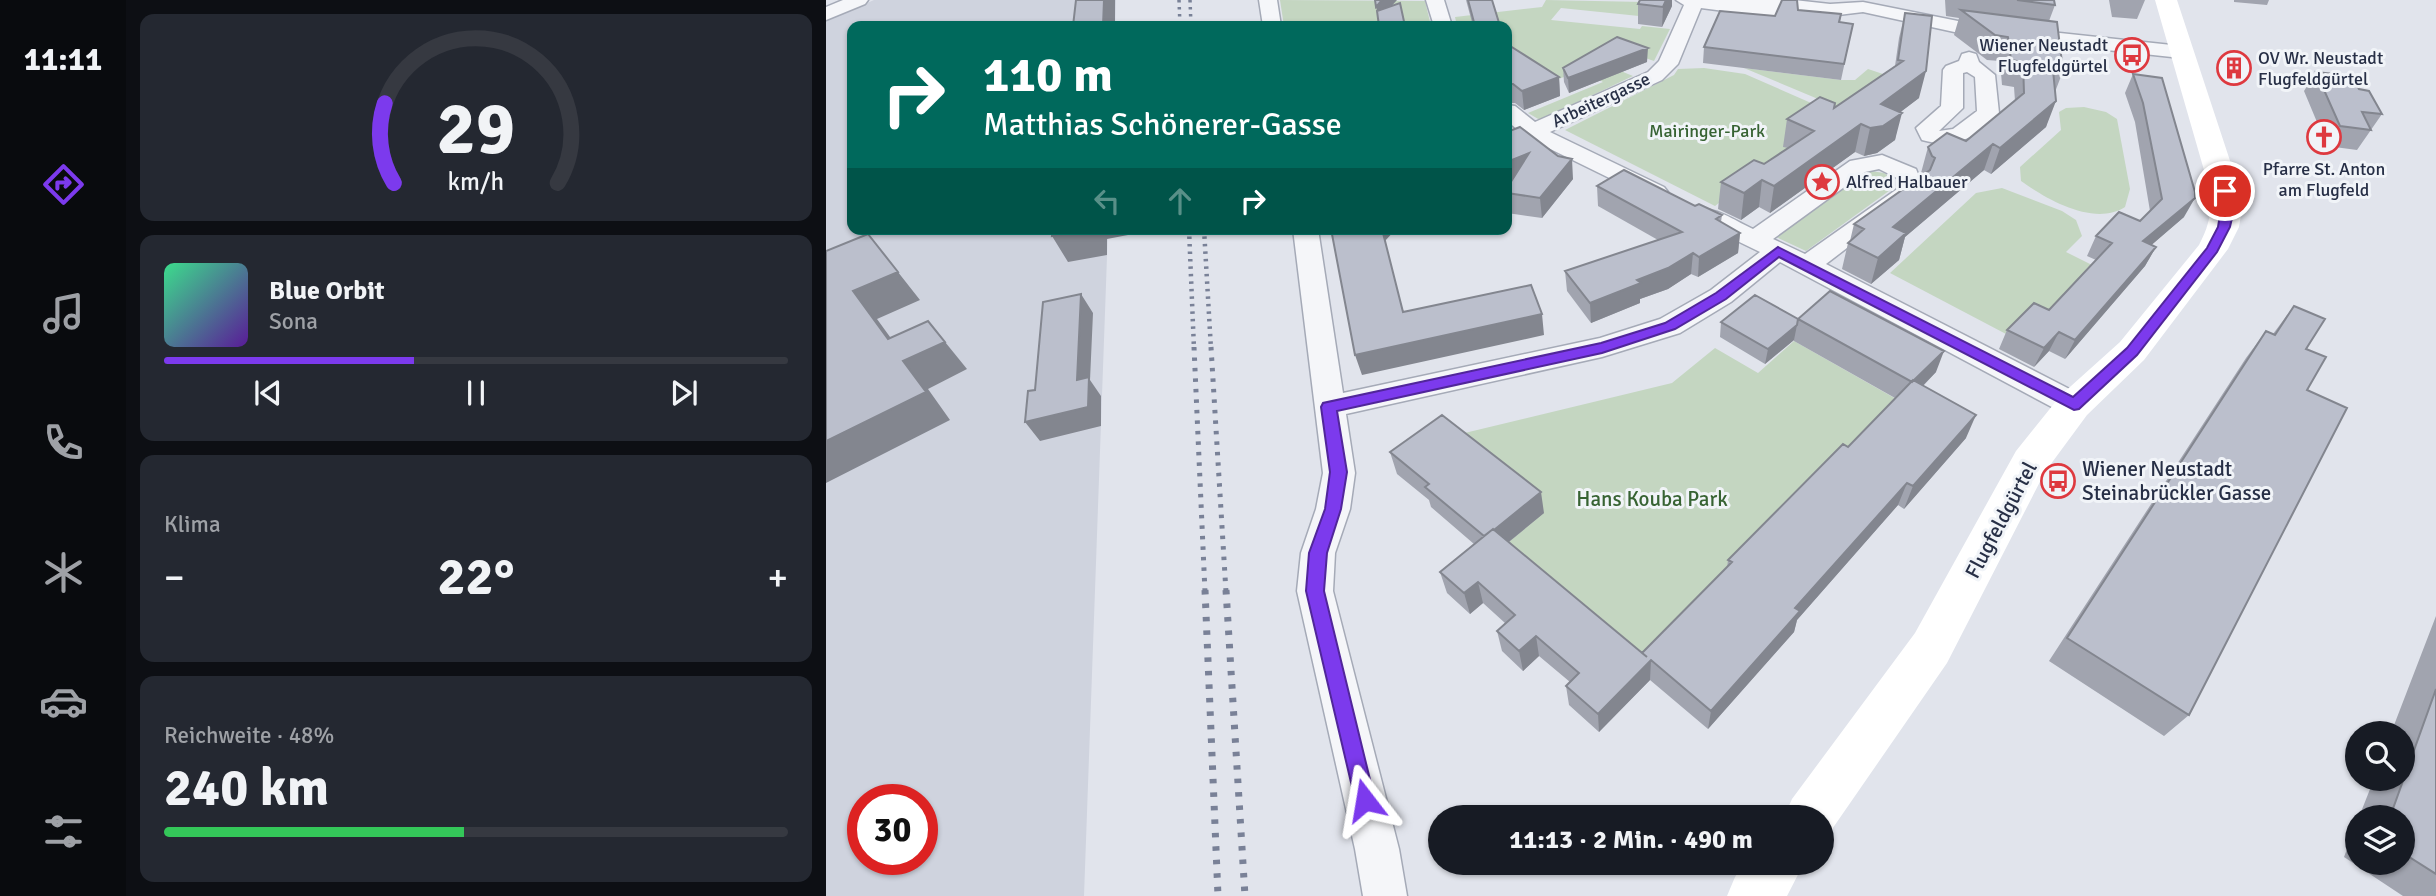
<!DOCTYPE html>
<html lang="de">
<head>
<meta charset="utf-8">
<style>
	:root { --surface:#171b24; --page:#242831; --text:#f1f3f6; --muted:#9ea1a6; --line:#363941; --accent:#7c3aed }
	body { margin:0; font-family:Signika,sans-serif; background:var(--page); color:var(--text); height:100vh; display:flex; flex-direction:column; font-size:26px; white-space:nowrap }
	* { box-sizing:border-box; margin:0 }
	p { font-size:23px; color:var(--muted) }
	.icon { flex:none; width:38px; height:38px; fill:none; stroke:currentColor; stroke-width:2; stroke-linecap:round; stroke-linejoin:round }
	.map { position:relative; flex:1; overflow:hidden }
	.panel { display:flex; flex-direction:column; gap:14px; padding:14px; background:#0d0f14; width:700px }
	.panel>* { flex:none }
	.banner { position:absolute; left:21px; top:21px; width:665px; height:214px; border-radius:14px; box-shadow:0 2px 5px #0004; background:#00695c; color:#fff; overflow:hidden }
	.buttons { position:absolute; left:1519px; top:721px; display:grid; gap:14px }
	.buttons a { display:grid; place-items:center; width:70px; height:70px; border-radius:50%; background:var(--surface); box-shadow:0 2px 5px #0004; font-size:35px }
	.speed { position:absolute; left:21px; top:784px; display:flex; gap:14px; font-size:35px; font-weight:700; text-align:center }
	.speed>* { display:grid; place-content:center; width:91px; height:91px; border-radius:50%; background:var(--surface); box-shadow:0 2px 5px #0004; line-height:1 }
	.speed .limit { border:10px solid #d22; background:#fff; color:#111 }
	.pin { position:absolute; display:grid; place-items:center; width:60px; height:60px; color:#fff; margin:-30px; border:4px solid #fff; border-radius:50%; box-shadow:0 2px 7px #0007 }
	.me { position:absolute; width:77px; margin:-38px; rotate:346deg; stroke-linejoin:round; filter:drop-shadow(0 0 5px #0008) }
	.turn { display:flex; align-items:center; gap:24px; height:147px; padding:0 21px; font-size:32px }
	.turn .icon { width:91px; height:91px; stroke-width:2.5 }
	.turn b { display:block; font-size:49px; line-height:60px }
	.lanes { display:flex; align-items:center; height:66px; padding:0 21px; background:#0003; justify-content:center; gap:35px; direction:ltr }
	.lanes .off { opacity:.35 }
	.big { font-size:52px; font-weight:800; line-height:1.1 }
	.panel .card { flex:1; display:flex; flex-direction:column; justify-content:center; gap:10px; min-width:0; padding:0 24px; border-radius:14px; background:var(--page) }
	.panel .dial { align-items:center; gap:0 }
	.dial svg { height:182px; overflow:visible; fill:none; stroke:var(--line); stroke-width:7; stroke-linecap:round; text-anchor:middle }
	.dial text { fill:var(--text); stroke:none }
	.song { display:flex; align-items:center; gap:21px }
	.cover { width:84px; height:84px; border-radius:10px; background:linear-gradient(135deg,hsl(150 70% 55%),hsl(270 70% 35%)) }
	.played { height:7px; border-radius:4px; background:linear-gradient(90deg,var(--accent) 40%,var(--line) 40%) }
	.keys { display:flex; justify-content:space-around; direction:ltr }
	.heat { display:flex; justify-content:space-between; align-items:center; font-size:38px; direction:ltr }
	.charge { height:10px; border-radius:5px; background:linear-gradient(90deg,#34c759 48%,var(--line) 0) }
	.trip { position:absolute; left:602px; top:805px; width:406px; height:70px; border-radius:35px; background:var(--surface); box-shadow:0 2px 5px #0004; font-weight:800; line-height:70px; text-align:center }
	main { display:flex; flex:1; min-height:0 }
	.tabs { display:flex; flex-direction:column; width:126px; justify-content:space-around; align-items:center; background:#090b0e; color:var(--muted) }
	.tabs .icon { width:49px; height:49px }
	.tabs .active { color:var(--accent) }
	.tabs b { font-size:32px; color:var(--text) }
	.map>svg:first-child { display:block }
</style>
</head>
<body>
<main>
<nav class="tabs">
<b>11:11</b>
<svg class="icon active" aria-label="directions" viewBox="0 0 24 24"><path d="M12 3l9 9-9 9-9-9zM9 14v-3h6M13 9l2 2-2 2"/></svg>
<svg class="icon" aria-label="music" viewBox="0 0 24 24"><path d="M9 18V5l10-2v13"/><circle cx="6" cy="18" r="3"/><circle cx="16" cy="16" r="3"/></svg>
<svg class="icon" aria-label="phone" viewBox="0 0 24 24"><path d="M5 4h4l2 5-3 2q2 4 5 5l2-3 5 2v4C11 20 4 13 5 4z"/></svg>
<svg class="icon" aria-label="climate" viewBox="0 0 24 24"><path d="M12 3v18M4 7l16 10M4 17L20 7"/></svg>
<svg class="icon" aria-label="car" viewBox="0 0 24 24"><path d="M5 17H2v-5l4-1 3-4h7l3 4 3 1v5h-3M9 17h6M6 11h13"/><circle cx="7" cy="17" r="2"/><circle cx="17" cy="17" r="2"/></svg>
<svg class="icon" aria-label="filters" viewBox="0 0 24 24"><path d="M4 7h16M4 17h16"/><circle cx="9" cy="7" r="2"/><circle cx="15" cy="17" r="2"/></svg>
</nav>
<section class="panel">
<div class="card dial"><svg viewBox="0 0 100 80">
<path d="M14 69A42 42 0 1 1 86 69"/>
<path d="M14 69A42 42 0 0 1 10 34" stroke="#7c3aed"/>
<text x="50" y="56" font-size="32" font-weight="700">29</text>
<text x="50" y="72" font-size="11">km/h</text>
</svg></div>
<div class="card">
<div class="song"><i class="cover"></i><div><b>Blue Orbit</b><p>Sona</p></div></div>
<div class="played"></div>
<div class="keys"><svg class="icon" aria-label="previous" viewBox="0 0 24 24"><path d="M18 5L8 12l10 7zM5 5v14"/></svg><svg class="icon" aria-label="pause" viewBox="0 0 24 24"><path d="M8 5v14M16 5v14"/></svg><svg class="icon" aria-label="next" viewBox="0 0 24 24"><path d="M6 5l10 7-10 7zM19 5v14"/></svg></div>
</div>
<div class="card"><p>Klima</p>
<div class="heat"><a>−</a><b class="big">22°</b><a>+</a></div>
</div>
<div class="card"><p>Reichweite · 48%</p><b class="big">240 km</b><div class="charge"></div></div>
</section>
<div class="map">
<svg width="1610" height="896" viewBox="0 0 1610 896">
	<rect width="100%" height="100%" fill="#e1e4ec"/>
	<path fill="#cfd3de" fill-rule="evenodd" d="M48 0H290L289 26H26V229H282L258 896H0V21ZM37 800H96V859H37Z"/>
	<path fill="#c4d6c1" d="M454 0 599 1 605 26H458Z
		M720 0 818 2 813 16 735 8 725 20 814 29 816 26 844 29 828 61 790 48 770 61 807 76 714 120 702 113 777 82 760 72 749 73 705 89 681 93V26H631L629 17 716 7Z
		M878 68 919 74 1024 120 918 183 889 206 739 130 848 75 852 69Z
		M918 68 1015 80H1029L1042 69 1063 76 1028 114Z
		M1258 107 1280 112 1291 119 1304 189 1299 207C1268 227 1220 199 1195 181L1194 167 1235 130 1233 112 1240 108Z
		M1045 171 1058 173 1067 179V188L980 251 948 236 1031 174Z
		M1176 188 1236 211 1250 220 1256 236 1240 252 1268 266 1218 317 1180 334 1064 273 1150 193Z
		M968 341 1079 404 816 673 672 551 717 512 622 437 846 383 889 348 932 373Z"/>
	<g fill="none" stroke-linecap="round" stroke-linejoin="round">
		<g stroke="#a5aab7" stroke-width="3">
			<path id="street" d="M17 0H42L39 4 0 20V7Z
				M433 0H451L455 26H437Z
				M600 0H618L626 26H608Z
				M850 0H968L1004 4 1037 2 1142 23 1355 46 1365 52 1355 58 1142 35 1037 12 1004 16 953 9 952 15 945 17 875 8 852 64 836 80 724 132 838 187 842 192 838 197H822L706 140 681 150V135L692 130 681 121V105L689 106 709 122 822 72 833 61 858 5Z
				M1143 52 1150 54 1153 62 1169 75 1173 113C1155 138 1125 149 1096 140L1090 128 1115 106 1117 70 1120 66 1133 61 1136 54ZM1141 72 1149 77 1151 111 1127 129 1113 131 1137 108V73Z
				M1056 155 1090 169 1098 189 1000 264 1259 397 1263 405 1259 413 1248 416 1237 413 954 262 905 302 854 333 776 357 520 414 529 473 524 509 509 553 507 591 573 849 581 896H537L529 849 471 591 475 553 490 509 497 473 467 229H492L517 393 774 338 834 319 885 290 934 252 868 220 865 215 868 210C888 205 909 221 927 229L1024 161ZM1053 169 1071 178 1074 187 979 254 947 239 1039 172Z"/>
		</g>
		<use href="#street" fill="#f5f6f9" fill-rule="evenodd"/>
		<path fill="#fff" fill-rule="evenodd" d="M1329 0H1351L1414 191 1416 209 1413 227 1402 249 1318 360 1261 415 1219 472 1121 663 1002 835 996 838V817H958L966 799 1089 633 1190 451 1235 395 1294 342 1373 245C1383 226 1386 213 1384 191Z
			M919 863H978L961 896H901L909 877Z"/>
		<path stroke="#798197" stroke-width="3.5" stroke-dasharray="2.5 4.5" stroke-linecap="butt" d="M353 0 354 26
			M364 0 365 26"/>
		<path stroke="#798197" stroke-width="4.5" stroke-dasharray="2.5 5" stroke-linecap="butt" d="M363 229 368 349
			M378 229 385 349"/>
		<path stroke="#798197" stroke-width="5" stroke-dasharray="3.5 7" stroke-linecap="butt" d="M368 347 379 592
			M385 347 400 592"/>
		<path stroke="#798197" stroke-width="7" stroke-dasharray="4.5 9" stroke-linecap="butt" d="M379 590 392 896
			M400 590 419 896"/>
	</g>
	<path fill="#a1a4af" d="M640 0H666L674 26H647Z
		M814 0H846V6L836 27 812 24V4Z
		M1119 0H1228L1229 5 1223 21 1237 71 1229 92 1220 127 1165 174 1158 170 1079 237 1073 260 1045 284 1016 269 1022 243 1024 241 1028 224 1095 176V173L1102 147 1140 141 1189 101 1188 87 1176 85 1174 61 1161 60 1128 35 1133 18 1120 16Z
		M1283 0H1319L1311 19 1286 17Z
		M1408 0H1443L1441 5 1408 2Z
		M972 10 1015 14 1014 22 1027 24 1015 80 877 63 878 47 949 16Z
		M1079 13 1093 98 1074 112 1069 140 1051 153 1038 156 1029 152 944 213 933 207 915 220 892 209 895 182 938 164 962 148 957 147 961 119 1008 108 1069 66 1073 38Z
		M681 44 733 77 734 96 698 110 689 103H681Z
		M821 62 743 93 738 82 737 68Z
		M1490 72 1533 89 1556 114 1531 150 1501 146 1478 91Z
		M1307 74 1358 217 1325 245 1330 247 1319 266 1239 359 1223 351 1208 367 1173 349 1181 330 1223 310 1270 260 1261 256 1270 236 1314 221 1324 211 1309 122 1299 93Z
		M681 132 747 179 716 218 681 213V188L685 182 681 183Z
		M771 186 869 206 896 215 895 222 914 233 912 253 872 277 865 274 842 289 814 299V303L765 323 741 291 739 271 832 240 772 206Z
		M1468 306 1480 349 1481 390 1363 715 1338 736 1223 661 1420 358 1440 331 1447 334Z
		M972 319 1110 372 1097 386 1140 438 1078 509 1072 505 971 620 968 632 882 729 824 680 773 732 743 705 740 686 744 682 713 656 697 671 676 651 671 631 679 623 657 603 644 614 621 593 614 572 648 544 605 507 603 500 571 474 564 452 718 513 683 542 816 653 901 568 902 560 1022 447 1069 398 968 341V340L939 364 894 337 895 322Z
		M1610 616V896H1577L1518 857 1531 823V863H1577V817H1533L1548 779H1577V733H1565Z"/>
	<path fill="#83868f" d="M278 0H289V26H277Z
		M556 0H571L553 20 550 7Z
		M840 0H846V6L836 27 837 7Z
		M822 48 821 62 743 93 742 78Z
		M1100 71 1093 98 1055 127 1076 113 1069 140 1051 153 1038 156 1044 128 1055 104Z
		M733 77 734 96 698 110 696 91Z
		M1230 101 1220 127 1165 174 1174 148Z
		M1035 124 1029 152 944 213 948 186Z
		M1167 144 1158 170 1079 237 1073 260 1045 284 1052 258 1067 227Z
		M703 153 705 173 681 183V162Z
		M746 159 747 179 716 218 714 198Z
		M936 180 933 207 915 220 918 193Z
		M1369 198 1358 217 1307 261 1317 241Z
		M264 229H323V231L281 239V255L242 262 226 236Z
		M556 229H570L559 241Z
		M914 233 912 253 872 277 873 257Z
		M42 234 94 300 51 319 80 359 102 321 141 369 102 389 124 420 0 483V441L62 339 27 291Z
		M1330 247 1319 266 1239 359 1249 340Z
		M867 253 865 274 842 289 814 299V303L765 323 764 303Z
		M255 294 267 313 264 380 275 396V426L214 441 199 422 251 380Z
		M716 314 718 335 536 375 529 355Z
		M971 325 968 340 939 364 942 349Z
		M1233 332 1223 351 1208 367 1218 348Z
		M1118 351 1110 372 1079 404 1087 382Z
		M1150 415 1140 438 1078 509 1087 486Z
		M1081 483 1072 505 971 620 968 632 882 729 885 711 969 608Z
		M715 492 718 513 664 557 659 537Z
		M652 582 657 603 644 614 638 593Z
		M710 636 713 656 697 671 693 651Z
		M825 660 824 680 773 732 772 714Z"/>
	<path fill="#bbbfcc" stroke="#83868f" stroke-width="2" d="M250 0H278L277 26H247Z
		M549 0H556L550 7Z
		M642 0H666L674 26H649Z
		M814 0H840L837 7 812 4Z
		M956 0H971L972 10 1015 14 1013 22 1027 24 1018 64 878 47 894 11 949 16Z
		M1191 0H1228L1229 5Z
		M574 3 579 26H553L551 11Z
		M1135 10 1231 22 1237 71 1227 70 1230 101 1174 148 1167 144 1067 227 1080 233 1052 258 1022 243 1038 229 1028 224 1104 170 1109 158 1106 156 1102 147 1121 133 1140 141 1198 93 1197 62 1185 60 1182 37 1169 35Z
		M1079 13 1106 16 1100 71 1055 104 1076 113 1057 126 1044 128 1035 124 948 186 936 180 918 193 895 182 928 160 938 164 988 131 961 119 994 97 1009 103 1008 108 1077 61 1072 60Z
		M791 37 822 48 742 78 737 68Z
		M681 44 733 77 696 91 687 84H681Z
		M1490 72 1526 76 1533 89 1543 91 1556 114 1536 112 1545 130 1514 126Z
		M1307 74 1336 78 1369 192V198L1317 241 1330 247 1249 340 1233 332 1218 348 1181 330 1208 303 1223 310 1286 243 1270 236 1293 212 1314 221 1336 199 1317 103Z
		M694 127 732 156 746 159 714 198 681 193V188L703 153 681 162V132Z
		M798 170 869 206 873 204 896 215 890 219 914 233 873 257 867 253 842 268 811 280 815 283 764 303 739 271 856 232 771 186Z
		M227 229H264L226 236Z
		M505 229H556L577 312 705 285 716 314 529 355Z
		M42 234 72 272 27 291 62 339 102 321 119 342 77 361 100 392 0 441V251Z
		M1004 291 1118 351 1086 382 972 319Z
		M255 294 251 380 263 377 262 407 199 422 202 391 209 390 217 302Z
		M929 295 972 319 971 325 942 349 895 322Z
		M1468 306 1499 319 1480 349 1500 357 1481 390 1521 408 1363 715 1241 638 1440 331 1449 335Z
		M1087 380 1150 415 1087 486 1081 483 969 608 974 611 885 711 825 660 772 714 740 686 753 673 710 636 693 651 671 631 689 615 652 582 638 593 614 572 667 529 821 657 816 653 906 562 902 560 1017 444 1022 447Z
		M616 415 715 492 668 530 667 529 658 536 599 487 603 484 564 452Z
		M1610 689V874L1577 853V817H1564Z"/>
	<path fill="#7c3aed" stroke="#51269a" stroke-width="2" d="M1399 187 1405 191 1408 209 1404 227 1391 252 1311 355 1253 409 1248 410 953 257 900 299 849 329 776 353 511 411 521 472 515 509 501 553 498 591 549 800 546 808 539 811 531 808 480 591 483 553 499 509 504 472 495 407 497 403 775 343 839 323 890 293 952 247 1247 397 1301 348 1381 248 1392 227 1395 209 1393 191Z"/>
	<defs>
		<g id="bus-ring" transform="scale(1.75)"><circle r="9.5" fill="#f1f4f8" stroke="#de393f" stroke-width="1.5"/><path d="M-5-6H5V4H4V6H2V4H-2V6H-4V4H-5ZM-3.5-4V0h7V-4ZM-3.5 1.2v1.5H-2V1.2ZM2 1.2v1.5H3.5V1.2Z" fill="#de393f"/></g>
		<g id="building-ring" transform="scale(1.75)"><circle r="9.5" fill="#f1f4f8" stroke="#de393f" stroke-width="1.5"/><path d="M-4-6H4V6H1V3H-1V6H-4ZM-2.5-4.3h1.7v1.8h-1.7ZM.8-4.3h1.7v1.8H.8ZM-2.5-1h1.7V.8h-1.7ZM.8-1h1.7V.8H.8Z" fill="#de393f"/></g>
		<g id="church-ring" transform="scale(1.75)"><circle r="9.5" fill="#f1f4f8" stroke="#de393f" stroke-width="1.5"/><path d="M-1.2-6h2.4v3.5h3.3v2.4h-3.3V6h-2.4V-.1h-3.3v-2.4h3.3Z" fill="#de393f"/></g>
		<g id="sight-ring" transform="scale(1.75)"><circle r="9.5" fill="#f1f4f8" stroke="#de393f" stroke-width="1.5"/><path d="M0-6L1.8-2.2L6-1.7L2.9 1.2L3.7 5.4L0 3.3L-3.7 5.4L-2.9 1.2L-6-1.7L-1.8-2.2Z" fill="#de393f"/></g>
	</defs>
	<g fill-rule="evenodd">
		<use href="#bus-ring" x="1306" y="55"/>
		<use href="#building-ring" x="1408" y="68"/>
		<use href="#church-ring" x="1498" y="137"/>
		<use href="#sight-ring" x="996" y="182"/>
		<use href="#bus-ring" x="1232" y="481"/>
	</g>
	<g text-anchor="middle" stroke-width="6" stroke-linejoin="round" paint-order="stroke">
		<g font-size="18" fill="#272f46" stroke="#f1f4f8" text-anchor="start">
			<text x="1282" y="51" text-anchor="end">Wiener Neustadt<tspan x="1282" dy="21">Flugfeldgürtel</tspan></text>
			<text x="1432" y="64">OV Wr. Neustadt<tspan x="1432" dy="21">Flugfeldgürtel</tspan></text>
			<text x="1498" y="175" text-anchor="middle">Pfarre St. Anton<tspan x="1498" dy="21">am Flugfeld</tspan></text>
			<text x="1020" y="188">Alfred Halbauer</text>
		</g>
		<g font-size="18" fill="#272f46" stroke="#f1f4f8">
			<text transform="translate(775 100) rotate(-25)" y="6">Arbeitergasse</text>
		</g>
		<g font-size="18" fill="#376333" stroke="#f1f4f8">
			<text x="881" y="137">Mairinger-Park</text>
		</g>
		<g font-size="21" fill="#272f46" stroke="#f1f4f8" text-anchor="start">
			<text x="1256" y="476">Wiener Neustadt<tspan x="1256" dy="24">Steinabrückler Gasse</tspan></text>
		</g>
		<g font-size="21" fill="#376333" stroke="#f1f4f8">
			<text x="826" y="506">Hans Kouba Park</text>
		</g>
		<g font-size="21" fill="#272f46" stroke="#f1f4f8">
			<text transform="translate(1175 520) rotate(-62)" y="7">Flugfeldgürtel</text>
		</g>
	</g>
</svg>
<div class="buttons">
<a><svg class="icon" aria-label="search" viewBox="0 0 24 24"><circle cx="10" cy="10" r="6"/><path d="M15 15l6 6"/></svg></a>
<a><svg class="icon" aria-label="layers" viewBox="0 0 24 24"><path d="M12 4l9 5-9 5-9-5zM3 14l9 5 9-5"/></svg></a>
</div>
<div class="speed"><div class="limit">30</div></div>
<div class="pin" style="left:1399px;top:191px;background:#d93025"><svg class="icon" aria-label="arrive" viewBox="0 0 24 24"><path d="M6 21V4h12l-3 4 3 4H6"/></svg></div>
<svg class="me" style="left:539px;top:800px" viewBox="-20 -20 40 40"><path d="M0-17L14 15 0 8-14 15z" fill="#7c3aed" stroke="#fff" stroke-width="4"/></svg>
<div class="trip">11:13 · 2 Min. · 490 m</div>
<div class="banner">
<div class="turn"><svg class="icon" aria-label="right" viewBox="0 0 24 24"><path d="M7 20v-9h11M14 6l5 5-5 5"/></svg><div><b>110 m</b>Matthias Schönerer-Gasse</div></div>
<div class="lanes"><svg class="icon off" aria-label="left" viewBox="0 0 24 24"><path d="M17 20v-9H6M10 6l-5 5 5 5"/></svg><svg class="icon off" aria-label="ahead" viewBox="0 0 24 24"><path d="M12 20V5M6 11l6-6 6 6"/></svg><svg class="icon" aria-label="right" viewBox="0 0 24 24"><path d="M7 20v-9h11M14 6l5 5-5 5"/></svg></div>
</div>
</div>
</main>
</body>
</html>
